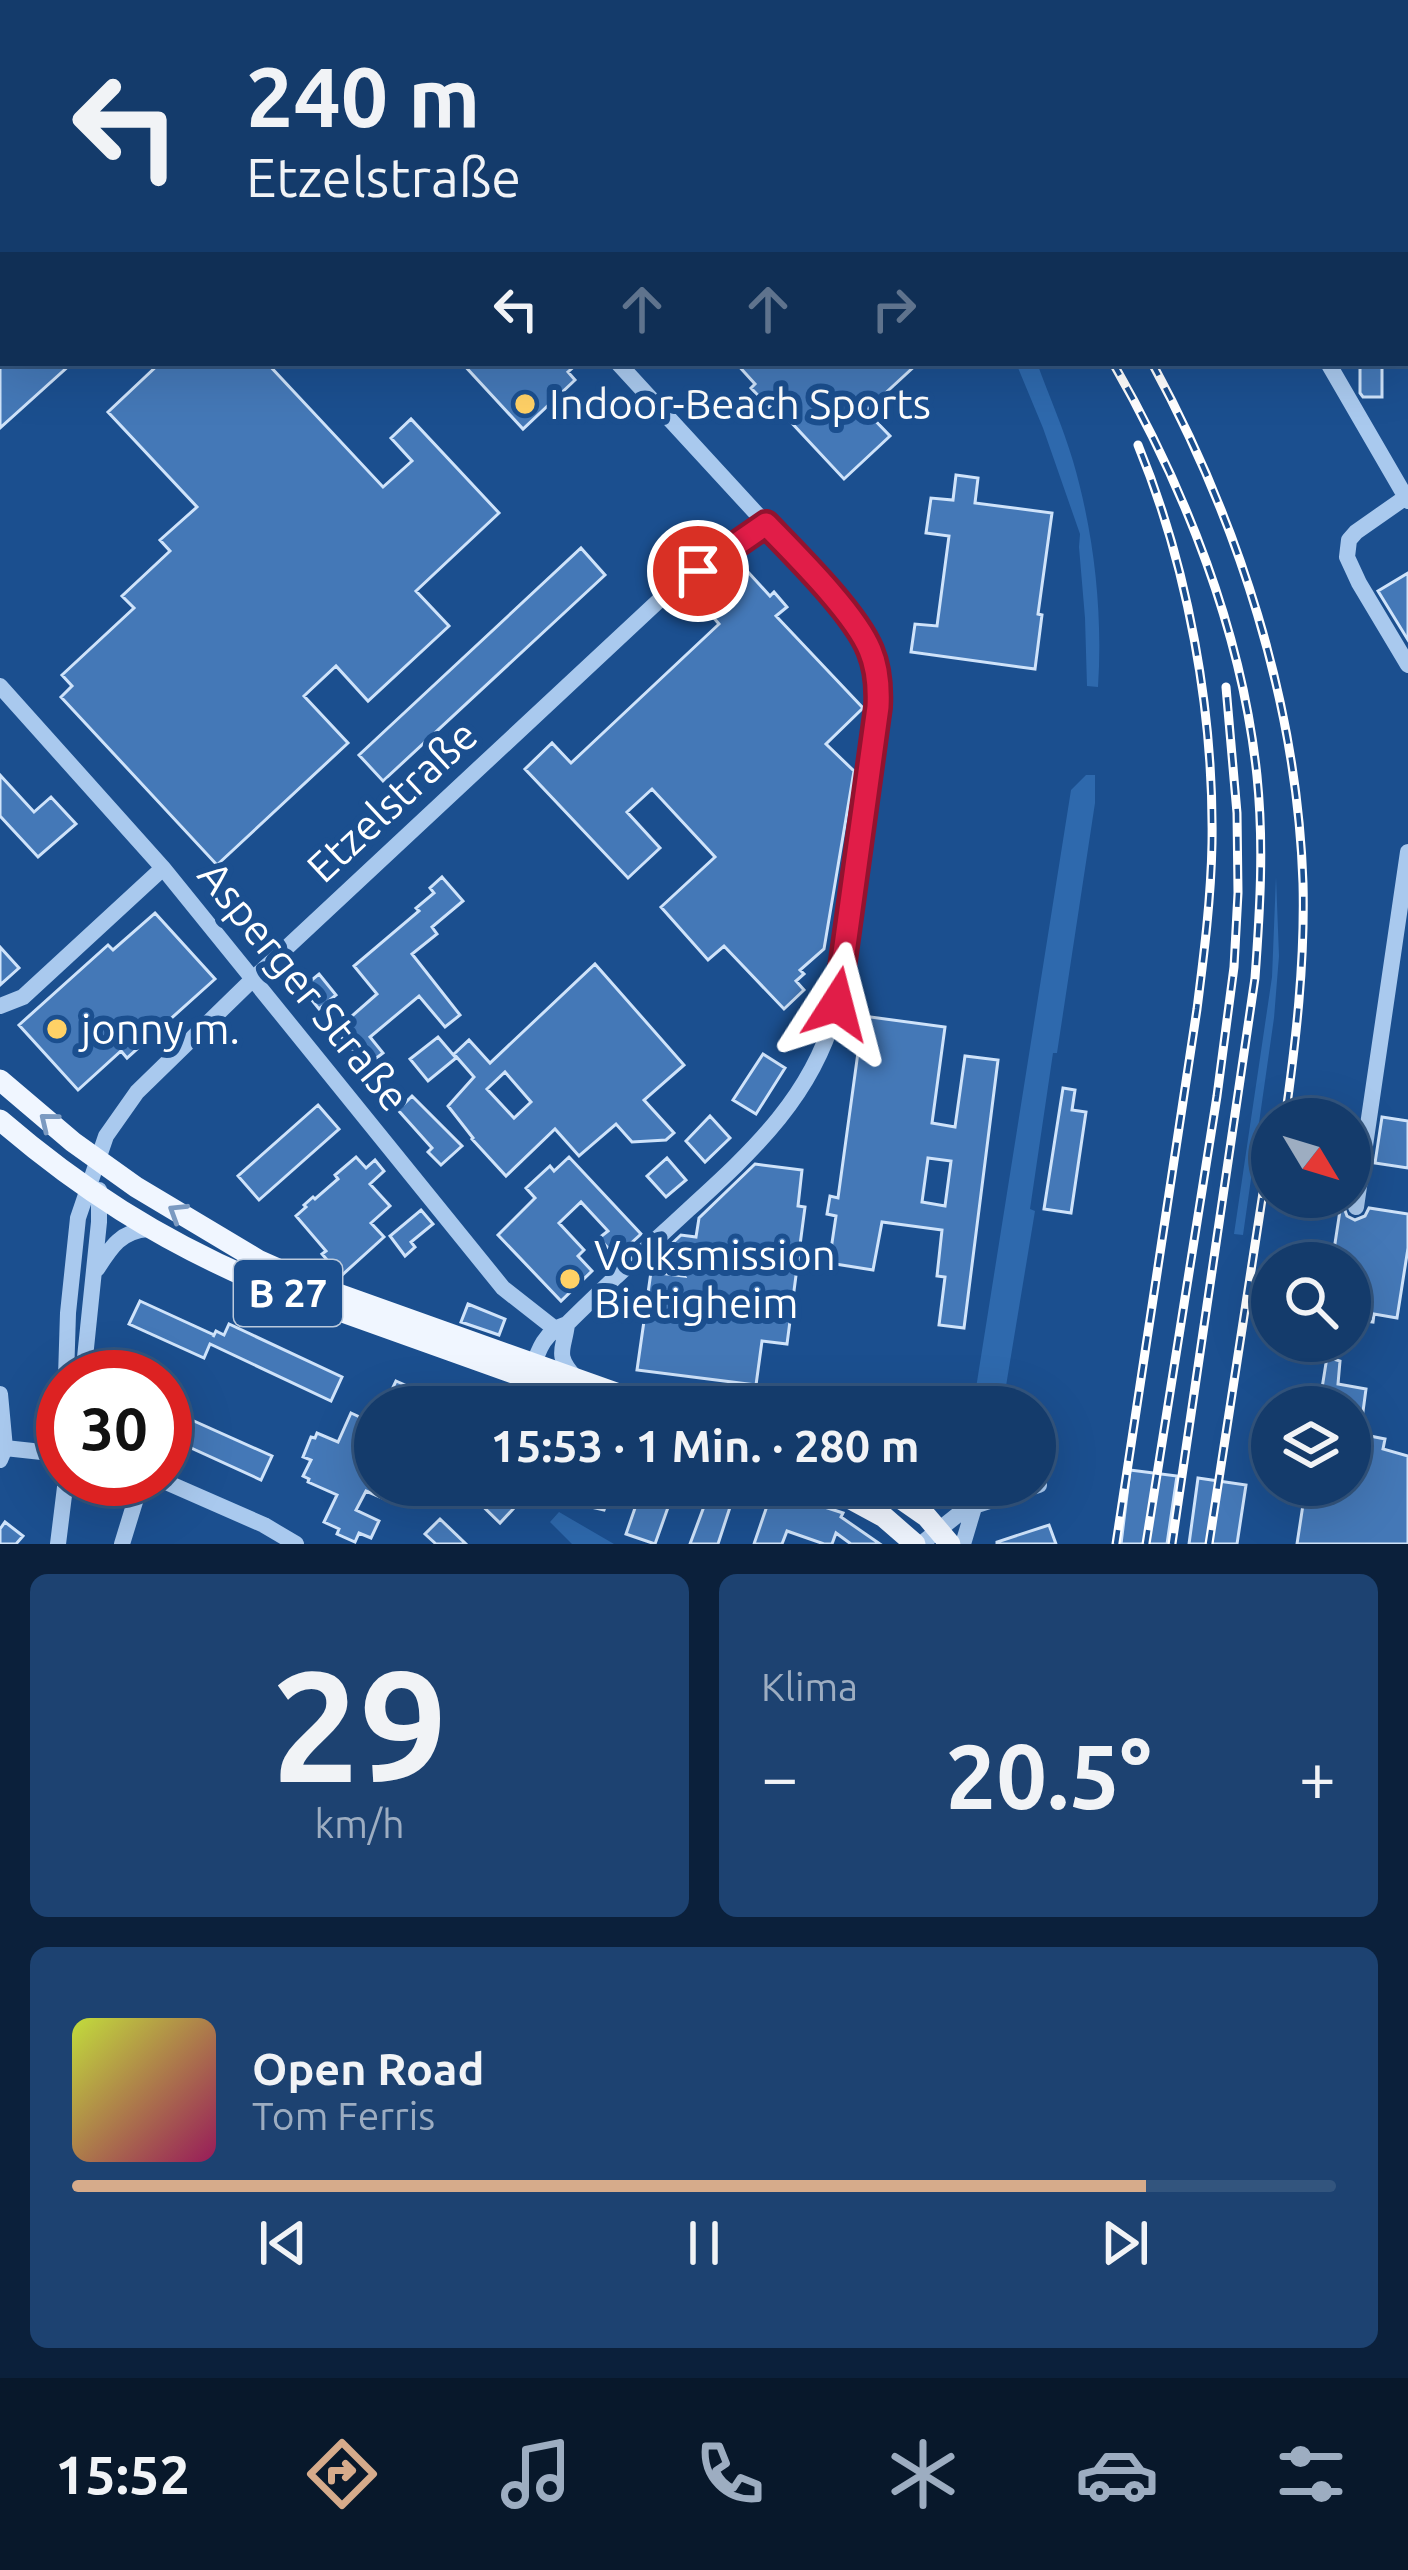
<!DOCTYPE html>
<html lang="de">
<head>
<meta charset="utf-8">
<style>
	:root { --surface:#143b6b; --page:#1d4271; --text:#f1f3f6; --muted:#9dadc1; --line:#33557e; --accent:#d6ab8b }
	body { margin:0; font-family:Ubuntu,sans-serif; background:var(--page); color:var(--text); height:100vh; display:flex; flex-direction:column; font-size:45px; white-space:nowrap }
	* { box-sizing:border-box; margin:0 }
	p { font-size:39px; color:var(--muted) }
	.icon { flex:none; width:66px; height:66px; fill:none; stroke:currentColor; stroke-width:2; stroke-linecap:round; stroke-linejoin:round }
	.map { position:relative; height:1544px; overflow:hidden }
	.sheet { display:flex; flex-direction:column; gap:30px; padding:30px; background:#0b203b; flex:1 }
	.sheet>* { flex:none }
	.hud { position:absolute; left:0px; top:0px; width:1410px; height:366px; box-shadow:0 12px 48px #0002,0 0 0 3px var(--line); background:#143b6b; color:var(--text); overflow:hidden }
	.needle { width:78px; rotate:128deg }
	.tools { position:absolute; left:1251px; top:1098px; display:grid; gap:24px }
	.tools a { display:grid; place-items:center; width:120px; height:120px; border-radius:50%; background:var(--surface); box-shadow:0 12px 48px #0002,0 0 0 3px var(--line); font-size:60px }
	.speed { position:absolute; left:36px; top:1350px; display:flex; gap:24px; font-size:60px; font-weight:700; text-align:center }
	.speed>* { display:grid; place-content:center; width:156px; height:156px; border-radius:50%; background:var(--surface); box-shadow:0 12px 48px #0002,0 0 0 3px var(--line); line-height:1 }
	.speed .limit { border:18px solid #d22; background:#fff; color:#111 }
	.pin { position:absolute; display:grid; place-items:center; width:102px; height:102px; color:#fff; margin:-51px; border:6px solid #fff; border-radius:50%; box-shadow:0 3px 12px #0007 }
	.me { position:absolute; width:132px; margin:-66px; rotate:9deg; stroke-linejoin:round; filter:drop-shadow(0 0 9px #0008) }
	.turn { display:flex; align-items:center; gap:42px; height:252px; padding:0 48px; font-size:54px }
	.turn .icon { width:156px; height:156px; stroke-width:2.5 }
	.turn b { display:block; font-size:84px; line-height:102px }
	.lanes { display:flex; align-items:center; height:114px; padding:0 48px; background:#0003; justify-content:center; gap:60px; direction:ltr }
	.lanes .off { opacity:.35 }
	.big { font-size:90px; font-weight:700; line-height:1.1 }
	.sheet .card { flex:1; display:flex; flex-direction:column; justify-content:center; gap:18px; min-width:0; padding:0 42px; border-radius:18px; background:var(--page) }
	.sheet .dial { align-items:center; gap:0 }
	.dial b { font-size:156px; line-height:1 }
	.song { display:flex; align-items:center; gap:36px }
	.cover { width:144px; height:144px; border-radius:18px; background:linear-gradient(135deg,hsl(70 70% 55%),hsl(330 70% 35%)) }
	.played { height:12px; border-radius:6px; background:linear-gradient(90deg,var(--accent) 85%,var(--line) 85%) }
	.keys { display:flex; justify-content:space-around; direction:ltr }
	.heat { display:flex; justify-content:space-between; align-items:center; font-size:66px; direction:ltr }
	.sheet .tiles { flex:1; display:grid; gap:30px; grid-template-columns:1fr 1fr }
	.card:last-child { grid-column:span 2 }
	.trip { position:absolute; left:354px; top:1386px; width:702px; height:120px; border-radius:60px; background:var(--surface); box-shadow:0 12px 48px #0002,0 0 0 3px var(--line); font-weight:700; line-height:120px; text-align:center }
	.dock { display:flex; height:192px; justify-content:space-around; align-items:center; background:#08182b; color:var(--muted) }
	.dock .icon { width:84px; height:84px }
	.dock .active { color:var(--accent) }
	.dock b { font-size:54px; color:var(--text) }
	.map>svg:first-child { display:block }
</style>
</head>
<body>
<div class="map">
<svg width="1408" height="1544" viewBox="0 0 1408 1544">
	<rect width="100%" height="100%" fill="#1b4f8f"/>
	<path fill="#2e69ad" d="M1016 363H1037C1049 396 1063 427 1073 461 1094 533 1103 612 1098 687L1087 686 1085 618 1079 547 1080 534 1043 428Z
		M1086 775H1095V803L1057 1053H1053L1030 1209 1035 1211 1006 1386 1018 1389 1016 1407H973L1071 790Z
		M1276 877 1279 956 1274 1018 1243 1235 1234 1234 1272 977Z
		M559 1512 614 1544H572L550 1522Z"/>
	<path fill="#4478b7" stroke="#cfe3fa" stroke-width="3" fill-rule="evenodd" d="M0 363H72L0 428Z
		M160 363H267L383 487 412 461 391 438 411 419 499 513 416 591 449 626 368 701 336 666 304 696 348 743 217 865 61 697 72 686 62 675 134 608 122 596 170 551 160 540 197 507 108 412Z
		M462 363H578L568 372 575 380 523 429Z
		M736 363H918L866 411 890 436 844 479 773 403 769 407 751 388 755 384Z
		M1360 363H1382V397H1363L1360 393Z
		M956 475 978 478 975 503 1052 513 1038 614 1042 615 1035 669 911 652 915 624 937 626 949 536 926 533 931 498 953 500Z
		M581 548 605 575 383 781 359 755Z
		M748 572 770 596 774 592 787 607 776 616 863 708 826 744 854 771 824 949 800 970 804 974 796 981 804 990 784 1009 724 946 708 960 661 907 715 857 652 789 627 812 660 848 628 878 525 769 552 743 571 763 719 624 707 610Z
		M1408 573V640L1378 591Z
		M0 775 34 812 51 797 76 824 38 857 0 816Z
		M442 877 463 901 432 927 437 934 412 954 460 1015 445 1027 419 996 370 1037 383 1053 365 1067 336 1030 377 994 354 966 419 911 416 908 434 893 430 888Z
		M155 913 215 979 127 1058 121 1051 78 1090 19 1025 108 945 113 950Z
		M0 947 19 968 0 985Z
		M595 964 684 1065 644 1100 674 1133 666 1140 632 1142 616 1124 579 1156 555 1129 506 1176 472 1139 473 1138 448 1106 474 1077 454 1054 469 1040 490 1063ZM505 1072 531 1102 514 1118 487 1089Z
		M319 974 336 995 319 1009 302 988Z
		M863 1016 945 1027 932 1123 955 1127 965 1056 998 1060 964 1328 939 1325 945 1277 937 1276 942 1230 882 1222 873 1270 829 1263 836 1216 827 1214 830 1196 838 1198ZM928 1158 951 1161 945 1206 922 1202Z
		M438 1037 456 1058 428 1081 410 1059Z
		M763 1054 785 1068 756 1114 733 1100Z
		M1063 1088 1075 1090 1072 1110 1086 1112 1071 1213 1044 1209Z
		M412 1096 462 1146 441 1165 428 1152 432 1148 398 1110Z
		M318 1105 339 1129 259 1200 238 1176Z
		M710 1116 730 1138 705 1162 686 1141Z
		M1382 1117 1408 1121V1168L1375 1163Z
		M356 1157 366 1168 375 1160 384 1171 370 1184 390 1206 371 1223 384 1237 341 1276 322 1254 326 1251 296 1216 306 1207 304 1205 313 1197 315 1199 338 1179 335 1175Z
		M569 1157 641 1234 616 1257 599 1238 608 1231 581 1202 559 1223 584 1250 578 1256 592 1271 561 1301 498 1235 535 1198 526 1188 550 1166 554 1171Z
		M667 1158 686 1180 666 1197 647 1176Z
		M755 1164 802 1170 798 1206 805 1207 787 1344 762 1341 756 1385 637 1370 651 1272 684 1276 663 1252 681 1235 696 1237 699 1218Z
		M1341 1204 1343 1205 1347 1216 1355 1220 1365 1216 1369 1208 1408 1214V1248L1397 1318 1374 1314 1373 1322 1350 1319V1263H1332Z
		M421 1210 433 1224 411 1242 415 1247 405 1256 390 1236Z
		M140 1301 214 1335 213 1337 216 1331 224 1335 229 1324 342 1377 331 1401 210 1344 204 1358 129 1324Z
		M468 1304 505 1319 499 1335 461 1322Z
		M1327 1357 1340 1361 1338 1384 1366 1389 1360 1434 1385 1439 1383 1449 1408 1456V1544H1297L1306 1485H1350V1407H1319Z
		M396 1381 414 1389 406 1407 387 1400Z
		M165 1408 272 1456 261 1480 165 1436Z
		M351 1413 366 1420 358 1437 375 1444V1485H394L387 1500 366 1491 356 1510 379 1521 371 1538 359 1533 355 1542 337 1534 339 1529 324 1522 337 1495 308 1482 309 1479 303 1476 311 1460 303 1457 311 1437 315 1438 317 1433 338 1442Z
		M1130 1470 1177 1476 1167 1544H1121Z
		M1198 1478 1246 1485 1237 1544H1189Z
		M461 1485H491L514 1508 500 1523Z
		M579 1485H613L604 1510 573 1503Z
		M643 1485H676L655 1544 626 1534Z
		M712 1485H757L843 1513 841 1517 880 1544H851L836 1533 832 1544H824L787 1531 782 1544H754L768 1503 735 1492 718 1544H690Z
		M440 1519 466 1544H436L425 1534Z
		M5 1522 23 1536 16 1544H0V1529Z
		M1049 1525 1056 1544H997V1542Z"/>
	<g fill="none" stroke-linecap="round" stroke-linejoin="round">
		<path stroke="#a9c9ee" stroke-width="16" d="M281 0 284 3
			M1158 0 1160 3
			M1328 363 1408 501
			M1406 497 1356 532 1349 540 1347 557 1359 583 1408 665
			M0 686 163 868 503 1288 554 1328
			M0 1006 23 997 163 868
			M1356 1207 1408 852
			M97 1269C111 1247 121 1231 148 1229
			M567 1324C564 1350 554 1354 575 1377
			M531 1372C538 1351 544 1331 567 1324 606 1285 647 1248 688 1210 753 1151 816 1093 837 1004L878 707 876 668 869 648 856 625 779 538 618 363
			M66 1377 68 1313 78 1218 106 1136 137 1092 253 979 668 592 766 524
			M83 1377 99 1222V1190
			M0 1394 5 1448 0 1460
			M63 1434C48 1445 48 1461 63 1472
			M5 1448 51 1453
			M159 1479 264 1525 296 1544
			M58 1544 66 1479
			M122 1544 142 1479
			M921 1544 965 1509 1039 1485
			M963 1544 975 1504"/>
		<path stroke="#f0f6ff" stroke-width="21" d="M0 1080 73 1142 136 1187 258 1260 321 1288 655 1407
			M0 1120C80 1189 159 1239 256 1281L608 1407
			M825 1485 884 1517 915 1544
			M881 1485 927 1517 950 1544"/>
		<g stroke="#fff" stroke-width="9">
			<path id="rail" d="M902 0 904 3
				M931 0 933 3
				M1113 363C1185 488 1242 632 1257 776 1264 844 1260 910 1255 978L1172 1544
				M1152 363C1238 521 1297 702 1303 883 1305 962 1296 1041 1285 1119
				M1116 1544 1197 1009C1204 954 1211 899 1212 843 1214 712 1188 567 1138 445
				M1146 1544 1217 1096 1234 967 1238 893 1237 813 1226 687
				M1209 1544 1272 1134"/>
		</g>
		<use href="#rail" stroke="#1b4f8f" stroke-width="4.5" stroke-dasharray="14" stroke-linecap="butt"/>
	</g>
	<defs><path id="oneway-chevron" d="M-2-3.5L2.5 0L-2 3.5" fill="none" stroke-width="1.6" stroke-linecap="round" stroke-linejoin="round" transform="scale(3)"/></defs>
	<g stroke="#7b9ac1">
		<use href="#oneway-chevron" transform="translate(48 1121) rotate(-141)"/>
		<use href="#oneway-chevron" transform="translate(177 1212) rotate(-148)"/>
	</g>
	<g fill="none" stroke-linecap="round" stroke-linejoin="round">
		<g stroke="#92132f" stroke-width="30">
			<path id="route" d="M698 571 766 524C795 554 855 613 870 650 878 669 879 688 878 707L837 1004"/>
		</g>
		<use href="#route" stroke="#e11d48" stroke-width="21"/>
	</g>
	<g fill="#ffd166" stroke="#1b4f8f" stroke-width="4.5">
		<circle cx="525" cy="404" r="12"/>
		<circle cx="57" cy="1029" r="12"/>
		<circle cx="570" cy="1279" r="12"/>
	</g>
	<g text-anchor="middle" stroke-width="12" stroke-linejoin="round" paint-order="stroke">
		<rect fill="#1b4f8f" stroke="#bbcadd" stroke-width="3" x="234" y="1260" width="108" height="66" rx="9"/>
		<g font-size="39" font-weight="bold" fill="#fff">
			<text x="288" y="1307">B 27</text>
		</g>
		<g font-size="42" fill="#fff" stroke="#1b4f8f" text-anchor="start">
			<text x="549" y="419">Indoor-Beach Sports</text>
			<text x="81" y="1044">jonny m.</text>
			<text x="594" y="1270">Volksmission<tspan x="594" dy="48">Bietigheim</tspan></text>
		</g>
		<g font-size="42" fill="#fff" stroke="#1b4f8f">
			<text transform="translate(392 801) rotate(-43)" y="15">Etzelstraße</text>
			<text transform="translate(304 986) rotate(51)" y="15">Asperger Straße</text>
		</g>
	</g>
</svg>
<div class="tools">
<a><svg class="needle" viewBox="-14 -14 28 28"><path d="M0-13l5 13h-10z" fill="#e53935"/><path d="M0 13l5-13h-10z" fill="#9dadc1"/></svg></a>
<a><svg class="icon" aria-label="search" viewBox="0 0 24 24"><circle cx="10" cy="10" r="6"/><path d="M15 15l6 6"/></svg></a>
<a><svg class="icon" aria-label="layers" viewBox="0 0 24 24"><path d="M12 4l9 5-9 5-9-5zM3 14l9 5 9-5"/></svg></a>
</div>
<div class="speed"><div class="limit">30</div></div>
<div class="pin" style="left:698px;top:571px;background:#d93025"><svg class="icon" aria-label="arrive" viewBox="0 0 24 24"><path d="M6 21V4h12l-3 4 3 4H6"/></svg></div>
<svg class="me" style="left:837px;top:1004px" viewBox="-20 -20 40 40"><path d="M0-17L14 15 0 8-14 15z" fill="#e11d48" stroke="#fff" stroke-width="4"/></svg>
<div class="trip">15:53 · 1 Min. · 280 m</div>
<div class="hud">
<div class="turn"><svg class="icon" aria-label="left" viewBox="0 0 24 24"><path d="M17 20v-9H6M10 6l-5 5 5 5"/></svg><div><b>240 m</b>Etzelstraße</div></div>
<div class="lanes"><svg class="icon" aria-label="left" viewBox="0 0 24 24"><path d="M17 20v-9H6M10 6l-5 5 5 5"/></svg><svg class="icon off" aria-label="ahead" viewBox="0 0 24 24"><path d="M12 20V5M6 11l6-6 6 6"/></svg><svg class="icon off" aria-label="ahead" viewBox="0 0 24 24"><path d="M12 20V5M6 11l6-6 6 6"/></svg><svg class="icon off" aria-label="right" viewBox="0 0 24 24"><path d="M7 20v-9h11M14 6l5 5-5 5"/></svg></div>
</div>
</div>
<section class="sheet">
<div class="tiles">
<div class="card dial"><b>29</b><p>km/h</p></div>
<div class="card"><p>Klima</p>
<div class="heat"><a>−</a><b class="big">20.5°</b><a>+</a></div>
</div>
<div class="card">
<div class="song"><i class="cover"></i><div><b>Open Road</b><p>Tom Ferris</p></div></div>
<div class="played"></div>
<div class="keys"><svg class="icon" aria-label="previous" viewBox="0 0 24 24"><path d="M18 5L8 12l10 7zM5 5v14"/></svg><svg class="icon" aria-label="pause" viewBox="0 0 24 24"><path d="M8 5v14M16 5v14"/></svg><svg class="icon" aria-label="next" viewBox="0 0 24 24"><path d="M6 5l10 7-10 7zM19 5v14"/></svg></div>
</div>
</div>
</section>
<nav class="dock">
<b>15:52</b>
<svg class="icon active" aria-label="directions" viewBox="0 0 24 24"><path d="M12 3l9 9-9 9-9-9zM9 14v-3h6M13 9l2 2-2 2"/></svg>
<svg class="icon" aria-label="music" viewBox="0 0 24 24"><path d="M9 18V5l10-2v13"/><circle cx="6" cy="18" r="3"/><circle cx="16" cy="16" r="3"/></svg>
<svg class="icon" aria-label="phone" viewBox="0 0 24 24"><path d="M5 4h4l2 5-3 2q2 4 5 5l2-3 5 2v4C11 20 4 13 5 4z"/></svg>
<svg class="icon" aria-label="climate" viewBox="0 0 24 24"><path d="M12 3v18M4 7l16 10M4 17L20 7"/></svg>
<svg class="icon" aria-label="car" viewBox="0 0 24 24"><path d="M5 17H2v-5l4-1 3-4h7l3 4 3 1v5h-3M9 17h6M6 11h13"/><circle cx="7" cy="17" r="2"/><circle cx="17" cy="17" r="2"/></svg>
<svg class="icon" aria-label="filters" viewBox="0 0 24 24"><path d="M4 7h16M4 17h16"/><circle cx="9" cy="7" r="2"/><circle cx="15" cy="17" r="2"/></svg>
</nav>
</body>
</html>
